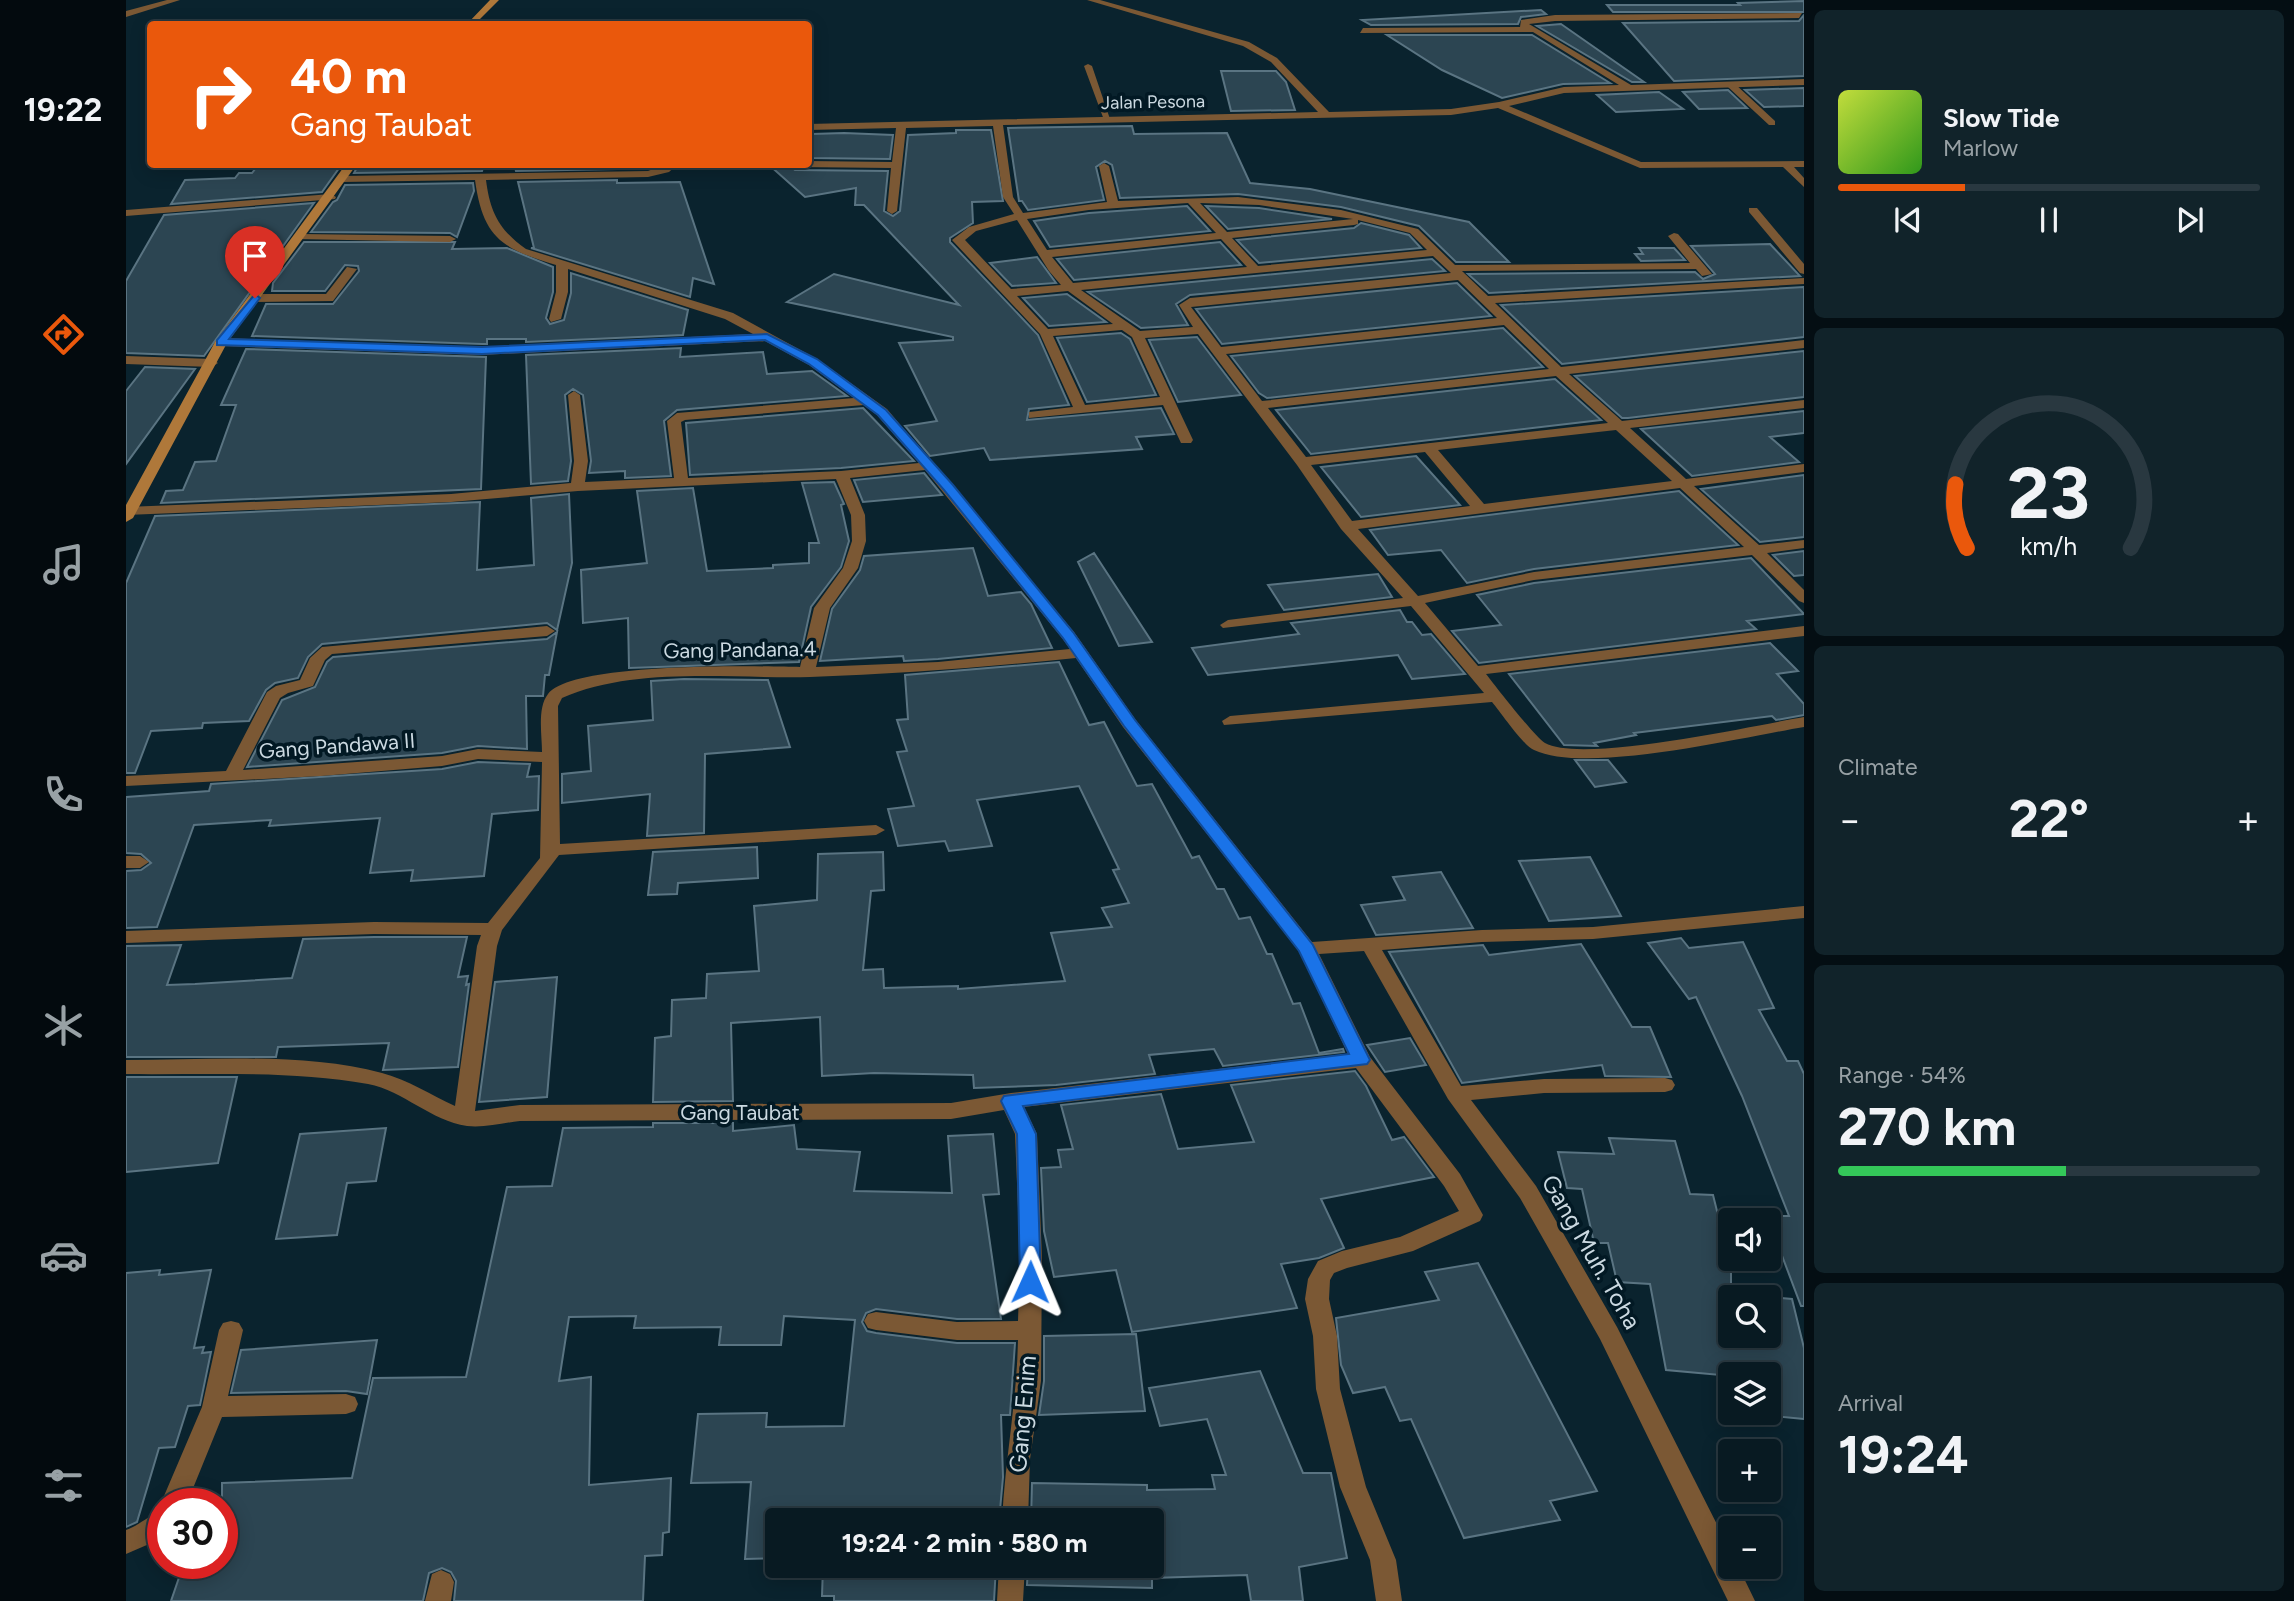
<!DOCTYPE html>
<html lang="en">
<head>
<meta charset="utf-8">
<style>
	:root { --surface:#081a22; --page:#11232a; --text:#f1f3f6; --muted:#98a1a5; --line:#293840; --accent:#ea580c }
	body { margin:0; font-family:Figtree,sans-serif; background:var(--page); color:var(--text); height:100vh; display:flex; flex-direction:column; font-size:26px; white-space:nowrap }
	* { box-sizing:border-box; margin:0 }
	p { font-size:23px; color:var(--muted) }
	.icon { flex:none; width:38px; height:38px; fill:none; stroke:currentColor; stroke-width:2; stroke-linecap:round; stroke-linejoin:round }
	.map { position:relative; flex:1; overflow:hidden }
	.side { display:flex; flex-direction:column; gap:10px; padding:10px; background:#040e13; width:490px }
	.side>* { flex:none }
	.top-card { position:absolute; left:21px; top:21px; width:665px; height:147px; border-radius:7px; box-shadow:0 4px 18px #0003,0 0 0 2px var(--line); background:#ea580c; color:#fff; overflow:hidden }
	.fabs { position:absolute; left:1592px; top:1208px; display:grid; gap:14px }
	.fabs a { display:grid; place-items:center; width:63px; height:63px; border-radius:7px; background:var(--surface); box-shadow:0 4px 18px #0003,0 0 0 2px var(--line); font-size:35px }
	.speed { position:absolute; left:21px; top:1488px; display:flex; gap:14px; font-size:35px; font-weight:700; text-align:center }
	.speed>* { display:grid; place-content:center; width:91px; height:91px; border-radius:50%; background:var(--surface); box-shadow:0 4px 18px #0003,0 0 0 2px var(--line); line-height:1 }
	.speed .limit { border:10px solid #d22; background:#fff; color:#111 }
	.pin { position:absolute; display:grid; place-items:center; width:60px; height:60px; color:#fff; margin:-72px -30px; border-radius:50% 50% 50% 0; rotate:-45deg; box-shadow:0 0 7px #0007 }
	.pin .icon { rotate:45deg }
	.me { position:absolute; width:77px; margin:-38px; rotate:1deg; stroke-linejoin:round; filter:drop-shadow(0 0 5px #0008) }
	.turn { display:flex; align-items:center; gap:24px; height:147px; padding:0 28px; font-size:32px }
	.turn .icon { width:91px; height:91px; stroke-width:2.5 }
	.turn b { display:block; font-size:49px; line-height:60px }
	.big { font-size:52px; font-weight:700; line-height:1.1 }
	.side .tile { flex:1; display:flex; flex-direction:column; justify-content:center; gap:10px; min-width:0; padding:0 24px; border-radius:10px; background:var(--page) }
	.side .dial { align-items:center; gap:0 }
	.dial svg { height:182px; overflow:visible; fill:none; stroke:var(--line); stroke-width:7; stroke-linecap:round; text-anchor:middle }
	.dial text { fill:var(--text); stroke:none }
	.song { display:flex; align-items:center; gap:21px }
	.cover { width:84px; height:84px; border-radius:10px; background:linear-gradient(135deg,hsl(70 70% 55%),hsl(110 70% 35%)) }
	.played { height:7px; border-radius:4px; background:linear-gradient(90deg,var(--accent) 30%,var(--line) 30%) }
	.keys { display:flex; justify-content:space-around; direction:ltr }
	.heat { display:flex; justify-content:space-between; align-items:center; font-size:38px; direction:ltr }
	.charge { height:10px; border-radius:5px; background:linear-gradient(90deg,#34c759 54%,var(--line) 0) }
	.trip { position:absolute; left:639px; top:1508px; width:399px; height:70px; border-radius:7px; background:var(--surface); box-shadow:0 4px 18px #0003,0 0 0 2px var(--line); font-weight:700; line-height:70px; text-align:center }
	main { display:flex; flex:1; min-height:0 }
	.dock { display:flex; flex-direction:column; width:126px; justify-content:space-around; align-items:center; background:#030a0e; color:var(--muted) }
	.dock .icon { width:49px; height:49px }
	.dock .current { color:var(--accent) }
	.dock b { font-size:32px; color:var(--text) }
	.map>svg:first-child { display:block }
</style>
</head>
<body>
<main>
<nav class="dock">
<b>19:22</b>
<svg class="icon current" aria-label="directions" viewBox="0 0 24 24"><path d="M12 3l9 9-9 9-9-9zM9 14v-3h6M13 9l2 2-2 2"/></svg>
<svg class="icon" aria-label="music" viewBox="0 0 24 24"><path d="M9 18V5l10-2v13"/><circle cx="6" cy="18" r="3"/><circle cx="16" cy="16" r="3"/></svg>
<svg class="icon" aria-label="phone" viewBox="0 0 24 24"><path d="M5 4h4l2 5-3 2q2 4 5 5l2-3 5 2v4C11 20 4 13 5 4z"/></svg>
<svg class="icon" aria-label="climate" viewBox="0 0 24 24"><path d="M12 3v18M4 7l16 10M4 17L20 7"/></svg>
<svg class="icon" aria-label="car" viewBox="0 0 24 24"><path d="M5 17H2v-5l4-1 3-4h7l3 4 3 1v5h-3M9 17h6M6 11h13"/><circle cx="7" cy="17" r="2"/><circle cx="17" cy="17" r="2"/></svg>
<svg class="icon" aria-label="filters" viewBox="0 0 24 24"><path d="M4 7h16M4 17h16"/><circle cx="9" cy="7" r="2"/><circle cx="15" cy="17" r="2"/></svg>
</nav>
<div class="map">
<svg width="1678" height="1601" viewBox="0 0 1678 1601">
	<rect width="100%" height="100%" fill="#0a232e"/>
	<path fill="#2c4552" stroke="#5a7482" stroke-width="2" d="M1678 1V12H1487L1481 5H1614L1612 3Z
		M1415 10 1420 14 1395 17 1392 24 1245 25 1236 20Z
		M1678 15V76L1548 81 1497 23 1673 21Z
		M1435 24 1518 82H1506L1411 26Z
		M1261 35H1406L1484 83 1437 84 1376 98 1316 70Z
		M1095 71H1150L1160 82 1169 110 1105 111Z
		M1678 88V106L1638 107 1619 90Z
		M1602 90 1621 108 1573 109 1557 92Z
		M1533 92 1557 109 1490 112 1471 95Z
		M1006 126 1008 134 1101 133 1124 183 1184 189 1343 222 1383 262H1330L1293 226 1215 207 1112 194 994 198 986 165 979 161 970 167 978 200 902 210 896 201H893L882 128Z
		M830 130H865L877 201 846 202 847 223 824 238V242L912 335 943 405 903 409 901 420 1035 408 1048 434 1010 437 1016 449 864 460 858 448 804 456 779 426 811 421 773 343 827 340V337L661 302 708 274 833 305 738 205H729L730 188 679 197 642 164H661L669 170 762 171 758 211 767 216 774 211 782 135 830 133Z
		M718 133 767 135 764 159 682 158 686 134Z
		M133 164H216L196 192 45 204 59 180 109 178 113 173H126Z
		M233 164H358L356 171 228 173Z
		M388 164H491V169L390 171Z
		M491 180V183L554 182 588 284 567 278 564 297 405 248H408L392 182Z
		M347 183 348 191 331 237 324 233 185 232 207 202 211 200 219 185Z
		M188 203 78 356 0 353V281L38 215Z
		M1061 206 1084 231 924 247 908 221 963 213Z
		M1080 206 1133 208 1206 219 1102 229Z
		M1235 223 1283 235 1295 248 1133 263 1111 240 1228 228Z
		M178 242H329L326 249 381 248 427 267V292L420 318 424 324 438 320 445 293V273L562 310 557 335 400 342V339H361V344H356L126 336 140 304H207L233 271 232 266 219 265 199 291H146L147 283Z
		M1094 242 1115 265 948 280 931 259Z
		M1644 244 1674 276 1363 293 1342 274 1569 272 1577 279 1589 274 1565 246Z
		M1513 248H1548L1559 260 1515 261 1509 254H1517Z
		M911 257 930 283 886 286 864 263Z
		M1306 259 1319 271 1064 295 1050 304 1062 325 1015 328 962 292Z
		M1331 283 1365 316 1096 344 1070 309Z
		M1678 287V337L1436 364 1375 305Z
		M941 294 980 322 923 326 897 298Z
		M1377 328 1417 367 1141 398 1133 393 1105 356Z
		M995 333 1004 339 1030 395 961 402 931 338Z
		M1071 337 1115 395 1052 402 1023 340Z
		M555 348 554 357 637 352 641 374 686 371 721 396 551 410 538 421 545 476 499 478V471L463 473 465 461 457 395 447 389 439 395 445 461 442 481 405 484 400 355Z
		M120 349 360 357 355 489 35 503 40 491 57 490 69 462 90 461 110 405H95Z
		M1678 351V397L1502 418H1496L1449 376Z
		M19 367 69 369 0 464V391Z
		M1429 379 1475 420 1185 454 1150 410Z
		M737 408 788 461 715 468 564 475 560 423Z
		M1678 411V433L1644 437 1673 462 1566 476 1515 429Z
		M1290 456 1334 505 1235 517 1195 467Z
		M798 473 816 495 737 502 728 480Z
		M1678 475V537L1634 542 1575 489Z
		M708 482 718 504 715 505 723 541 715 567 685 607 673 662 503 668 502 618 457 623 455 570 521 563 511 491 567 488 581 571 647 568V565L683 563V543H693L676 483Z
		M1553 491 1612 545 1408 569 1341 583 1315 550 1262 555 1244 530Z
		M443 494 446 563 431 630 421 623 196 644 182 657 172 678 149 683 140 690 123 721 77 723 76 728 25 731 9 773H0V583L29 516 354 502 351 570 408 565 405 498Z
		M847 548 862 596 895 592 905 604 926 648 812 659 778 661 777 656 694 661 706 609 734 570 738 556Z
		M1678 551V575L1668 576 1647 555Z
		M968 553 1026 642 993 646 952 562Z
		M1625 558 1678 614 1621 621 1630 629 1353 663 1326 631 1375 625 1351 595 1408 583Z
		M1252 574 1266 597 1158 610 1142 585Z
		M1274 610 1281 622H1286L1296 635 1305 634 1339 674 1286 679 1272 655 1082 675 1066 648 1173 634 1165 623Z
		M431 632 423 675H419L417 696H400L401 749 352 746 316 753 121 767 156 700 189 687 201 662 207 657 421 639Z
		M1644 643 1672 671 1651 674 1678 704V715L1650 720 1646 716 1508 733 1510 735 1468 743 1471 746 1438 745 1383 674Z
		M933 662 963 725 978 722 1011 786 1026 784 1066 858 1073 856 1091 889H1098L1113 919 1124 917 1141 954H1146L1167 1004 1174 1003 1193 1053 1217 1049 1218 1052 1097 1066 1088 1049 1023 1055 1029 1074 930 1085 848 1088 847 1075 748 1073 696 1076 694 1017 605 1023 607 1101 527 1102 529 1038 545 1036 546 1000 580 998 581 974 633 971 628 906 691 900 692 854 757 852 758 890 745 891 737 970 757 969 758 988 832 986V989L939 981 925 933 986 927 976 908 1003 903 987 870 993 869 953 786 851 800 866 846 823 851 819 841 772 846 762 809 788 806 771 752 781 751 771 720 782 719 779 675Z
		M558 679 642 680 664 747 579 754 578 833 521 836 524 794 436 803V774L465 771 462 726 527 720 525 681Z
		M1449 760H1482L1500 782 1469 787Z
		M352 762 404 764 401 777 413 776 412 810 366 814 358 876 285 881 287 870 244 873 254 818 143 826 145 820 68 825 31 927 0 928V871L15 870 25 863 15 854 0 853V797L83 791 85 784 316 769Z
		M631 847 632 878 552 883 551 894 522 895 527 852Z
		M1464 857 1495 916 1423 921 1393 861Z
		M1315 872 1347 928 1250 935 1235 905 1279 900 1267 877Z
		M248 937H341L332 977 342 976 340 985 343 984 332 1067 257 1070 263 1043 152 1047 150 1057H0V946L55 945 41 985 69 984 166 978 177 939Z
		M1555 938 1563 948 1617 942 1648 1008 1633 1010 1661 1061H1672L1678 1074V1306H1675L1641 1216H1663L1616 1096 1570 997 1563 999 1522 943Z
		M1455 944 1506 1027H1524L1545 1077 1479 1076 1476 1065 1336 1083 1263 952 1357 945 1363 955Z
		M431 977 421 1097 353 1102 369 982Z
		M1284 1038 1300 1065 1259 1072 1241 1045Z
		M1229 1071 1240 1086 1266 1140 1278 1137 1308 1177 1195 1199 1218 1248 1193 1258 1155 1264 1171 1308 1006 1332 990 1270 928 1277 918 1231 915 1168 935 1167 932 1150 947 1149 935 1105 1035 1094 1052 1149 1128 1142 1105 1085Z
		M0 1077H111L92 1163 0 1172Z
		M527 1123H607V1131L668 1125 671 1149 734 1152 728 1191 826 1193 822 1136 867 1134 873 1194 857 1195 875 1319H831L750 1309 740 1313 736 1322 741 1331 750 1333 831 1343H889L884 1415H875L877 1477 873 1521H651V1558L619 1559 625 1482 565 1483 572 1414 641 1413 640 1427 718 1426 729 1320 658 1316 655 1345H593L595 1327 508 1328 510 1316 443 1317 433 1381 465 1377 463 1485 545 1478 543 1532 537 1533 536 1555 519 1556 517 1601H328L330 1581 325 1572 316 1568 303 1573 297 1601H45L58 1563H96V1483L226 1478 247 1378 340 1377 381 1187 426 1186 437 1128 527 1127Z
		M260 1128 250 1181 221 1183 211 1235 150 1239 174 1134Z
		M1483 1138 1549 1141 1564 1194 1587 1195 1592 1215H1605V1294L1637 1297H1605V1335H1643V1297L1666 1299 1678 1348V1419L1614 1413 1643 1412V1374H1605V1376L1540 1370 1524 1284 1491 1282 1482 1243H1468L1456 1189 1441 1188 1432 1152 1488 1154Z
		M1352 1263 1471 1491 1424 1501 1434 1520 1338 1538 1285 1419 1274 1421 1259 1387 1227 1393 1215 1365 1210 1318 1313 1300 1299 1272Z
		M34 1270 33 1275 85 1270 68 1348 78 1347 76 1353 85 1352 74 1405 62 1406 49 1447 33 1448 11 1522 0 1527V1273Z
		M1010 1334 1019 1411 913 1415 918 1381V1336Z
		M251 1340 241 1394 220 1391 105 1393 115 1350Z
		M1134 1371 1177 1473H1205L1221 1558 1173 1567 1177 1601H1125L1121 1575 1026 1578V1588L901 1585 902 1566H1026V1521H905L906 1483 1021 1485V1490L1089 1489 1086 1475H1100L1081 1419 1034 1426 1023 1388Z
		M697 1566H870L868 1601H708V1596H696Z"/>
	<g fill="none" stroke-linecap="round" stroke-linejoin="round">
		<path fill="#7b5834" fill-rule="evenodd" d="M962 64 966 66 985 122 978 120 958 66Z
			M1602 83H1608L1649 121V125H1643L1602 87Z"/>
		<path fill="#7b5834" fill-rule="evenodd" d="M41 0H54L0 17V11Z
			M961 0H974L1123 42 1151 58 1203 112 1325 109 1373 102 1438 87 1493 85 1407 32 1234 33 1237 28 1394 27 1395 20 1429 15 1676 13 1673 18 1429 21 1403 24 1505 85 1678 79V85L1438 93 1383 106 1515 162 1678 161V167H1668L1678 178V187L1657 167 1514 168 1372 108 1325 115 877 125 887 197 897 213 981 202 973 166 978 163 983 166 992 201 1112 197 1215 210 1292 229 1329 265 1564 263 1542 236 1548 233 1552 234 1586 274 1576 276 1570 269 1336 271 1362 296 1678 278V284L1369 303 1435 367 1678 340V348L1443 374 1496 421 1678 400V408L1504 428 1560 479 1678 464V472L1568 486 1633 545 1678 540V548L1641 553 1678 590V603L1673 601 1626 555 1408 580 1299 603 1352 666 1678 626V636L1360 674C1371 688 1408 736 1419 743 1456 764 1630 725 1678 717V727C1618 737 1460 775 1408 750 1396 744 1376 714 1366 702L1098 725 1096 721 1104 716 1358 693 1285 606 1097 628 1094 625 1102 620 1277 598 1215 529 1171 465 1072 334 1019 338 1067 440 1065 443H1055L1037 405 903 418V412L947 407 914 334 826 240 843 227 888 214 877 197 867 126 780 128 771 211 766 214 761 211 765 168 669 167 664 164H682V161L766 162 770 128 682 130V124L1192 112 1145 62 1117 46ZM1062 203 1090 233 921 250 901 219 963 210ZM1074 203 1133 205 1227 219 1101 232ZM891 220 923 271 935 285 885 289 839 240 850 231ZM1232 220 1284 233 1301 250 1132 266 1106 238 1228 225 1232 224ZM1095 239 1121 267 947 283 926 257ZM1307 256 1325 273 1064 298 1053 305 1067 327 1014 331 955 290ZM1332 280 1371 318 1095 347 1065 307ZM942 291 987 324 922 329 891 296ZM1378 325 1423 369 1136 401 1100 354ZM996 330 1006 337 1034 397 959 405 927 336ZM1430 376 1482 423 1180 457 1142 408ZM1490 430 1546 481 1358 504 1312 450ZM1299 452 1344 506 1226 521 1185 465ZM1554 488 1618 547 1408 572 1292 596 1232 529Z
			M540 164H552L543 172 522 177 360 180C364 212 373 230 400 249L607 313 691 359 761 409 948 632 1009 719 1186 942 1356 930 1467 927 1678 906V918L1467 939 1356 942 1256 950 1335 1086 1418 1079 1539 1078 1546 1080 1549 1085 1546 1090 1539 1092 1418 1093 1345 1100 1410 1186 1491 1327 1605 1552V1566H1612L1629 1601H1602L1474 1339 1394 1198 1322 1099 1238 951 1193 954 1244 1057 1334 1174 1357 1215 1354 1221 1287 1251 1221 1268 1208 1273 1204 1280 1203 1299 1211 1336 1214 1389 1240 1487 1270 1560 1276 1601H1250L1244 1560 1214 1487 1190 1389 1187 1336 1179 1299 1182 1279 1192 1261 1216 1251 1274 1237 1333 1211 1318 1186 1230 1068 898 1107 911 1134 916 1258 915 1381 904 1459 902 1521H876C879 1460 891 1400 892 1340H831L750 1330 742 1328 738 1321 742 1314 750 1312 831 1322 892 1321 894 1258 889 1134 878 1110 825 1119 394 1121C376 1123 358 1128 341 1126 305 1121 278 1091 242 1084 163 1070 80 1075 0 1074V1060C82 1060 177 1052 256 1073 282 1080 305 1095 329 1106L351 946 355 935 248 934 0 943V931L248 922 362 923 414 858 416 762 352 759 316 766 195 776 0 786V776L100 771 141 692 150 686 174 680 184 658 196 647 421 626 429 631 421 636 206 654 199 660 187 686 162 693 154 698 117 770 316 756 352 749 416 752C416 735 411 708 422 694 446 662 631 666 674 667L688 608 717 568 726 541 725 515 710 479 452 491 325 502 0 515V507L325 494 445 483 448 461 442 395 448 391 454 395 462 461 459 482 548 478 541 421 551 413 728 398 683 365 639 341 356 355 95 346 89 342 95 338 356 347 627 334 599 319 442 269V292L435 319 425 322 423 319 430 292V265C377 249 357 239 349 180L216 182 211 179 216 176 522 171ZM738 405 751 415 793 463 715 471 562 478 555 422 559 420ZM799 470 936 638 944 649 812 662 690 667 704 608 732 568 740 541 739 515 724 478ZM950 658 997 727 1173 951 1222 1054 885 1093 825 1103 394 1105 349 1111 371 946 376 930 433 855 750 835 759 830 750 825 434 844 432 706 436 698C508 666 606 679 684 677 773 674 861 667 950 658Z
			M205 194 210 197 209 199 0 216V210Z
			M1623 208H1631L1678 264V274L1674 273 1623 212Z
			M175 234 324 236 330 239 324 242 171 239 169 237Z
			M221 267 231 269 207 301 129 302 123 298 129 294H200Z
			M0 356 86 359 92 363 86 367 0 364Z
			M0 856H14L23 862 14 868H0Z
			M105 1321 113 1323 117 1330 102 1396 220 1394 229 1397 232 1404 229 1411 220 1414 96 1417 61 1503H37V1506L35 1503 76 1407 93 1330 97 1323Z
			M37 1510V1538L0 1554V1530C14 1525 23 1515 37 1510Z
			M873 1566H899L897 1601H871Z
			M315 1570 324 1574 328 1582 325 1601H299L306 1574Z"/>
		<path fill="#af783a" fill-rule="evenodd" d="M364 0H373L349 24H341Z
			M220 164H231L101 343 7 518 0 522V505L89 342Z"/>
	</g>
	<path fill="#1a73e8" stroke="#114b97" stroke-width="2" d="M129 294 134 298 103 339 356 347 641 334 691 359 760 410 827 485 947 632 1009 720 1187 945 1244 1060 1241 1064 897 1106 910 1134 915 1282 912 1288H897L894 1282 891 1134 875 1101 878 1096 1223 1054 1173 951 998 726 937 638 818 490 752 415 683 364 639 340 356 354 91 345V340Z"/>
	<g text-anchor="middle" stroke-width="7" stroke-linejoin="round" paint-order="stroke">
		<g font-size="18" fill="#cbd9e1" stroke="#021924">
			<text transform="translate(1027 102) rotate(-1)" y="6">Jalan Pesona</text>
		</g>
		<g font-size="21" fill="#cbd9e1" stroke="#021924">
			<text transform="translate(614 650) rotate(-1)" y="7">Gang Pandana.4</text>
			<text transform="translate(211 746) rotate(-4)" y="7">Gang Pandawa II</text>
			<text x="614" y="1120">Gang Taubat</text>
		</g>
		<g font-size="24" fill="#cbd9e1" stroke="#021924">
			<text transform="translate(1465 1252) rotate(60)" y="8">Gang Muh. Toha</text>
			<text transform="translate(897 1414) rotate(-85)" y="8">Gang Enim</text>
		</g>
	</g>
</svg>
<div class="fabs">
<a><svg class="icon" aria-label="sound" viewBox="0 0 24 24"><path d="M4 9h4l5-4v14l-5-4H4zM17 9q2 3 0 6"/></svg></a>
<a><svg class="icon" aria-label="search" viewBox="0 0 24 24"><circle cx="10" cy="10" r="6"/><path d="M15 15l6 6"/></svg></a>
<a><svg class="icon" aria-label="layers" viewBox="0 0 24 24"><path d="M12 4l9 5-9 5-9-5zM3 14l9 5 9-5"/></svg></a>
<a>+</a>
<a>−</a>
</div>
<div class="speed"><div class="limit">30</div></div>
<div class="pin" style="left:129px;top:298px;background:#d93025"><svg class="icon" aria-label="arrive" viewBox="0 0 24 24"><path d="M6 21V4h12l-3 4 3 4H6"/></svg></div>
<svg class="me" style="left:904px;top:1282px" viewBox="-20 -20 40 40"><path d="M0-17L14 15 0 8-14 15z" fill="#1a73e8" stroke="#fff" stroke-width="4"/></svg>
<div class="trip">19:24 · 2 min · 580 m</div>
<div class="top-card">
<div class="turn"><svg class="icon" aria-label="right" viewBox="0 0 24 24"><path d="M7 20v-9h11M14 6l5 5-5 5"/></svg><div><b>40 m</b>Gang Taubat</div></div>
</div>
</div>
<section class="side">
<div class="tile">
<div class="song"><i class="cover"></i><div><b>Slow Tide</b><p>Marlow</p></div></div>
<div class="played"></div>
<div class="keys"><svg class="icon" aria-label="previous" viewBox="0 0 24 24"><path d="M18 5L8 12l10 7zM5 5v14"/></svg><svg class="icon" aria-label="pause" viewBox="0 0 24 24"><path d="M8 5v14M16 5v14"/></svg><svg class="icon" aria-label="next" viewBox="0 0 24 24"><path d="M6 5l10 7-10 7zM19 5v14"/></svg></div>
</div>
<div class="tile dial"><svg viewBox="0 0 100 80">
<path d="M14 69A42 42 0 1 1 86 69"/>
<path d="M14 69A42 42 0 0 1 9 41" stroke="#ea580c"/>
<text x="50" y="56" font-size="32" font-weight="700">23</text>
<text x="50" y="72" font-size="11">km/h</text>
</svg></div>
<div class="tile"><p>Climate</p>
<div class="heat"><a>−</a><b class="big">22°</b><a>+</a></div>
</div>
<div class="tile"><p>Range · 54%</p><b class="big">270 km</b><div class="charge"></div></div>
<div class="tile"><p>Arrival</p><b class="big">19:24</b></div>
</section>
</main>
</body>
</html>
